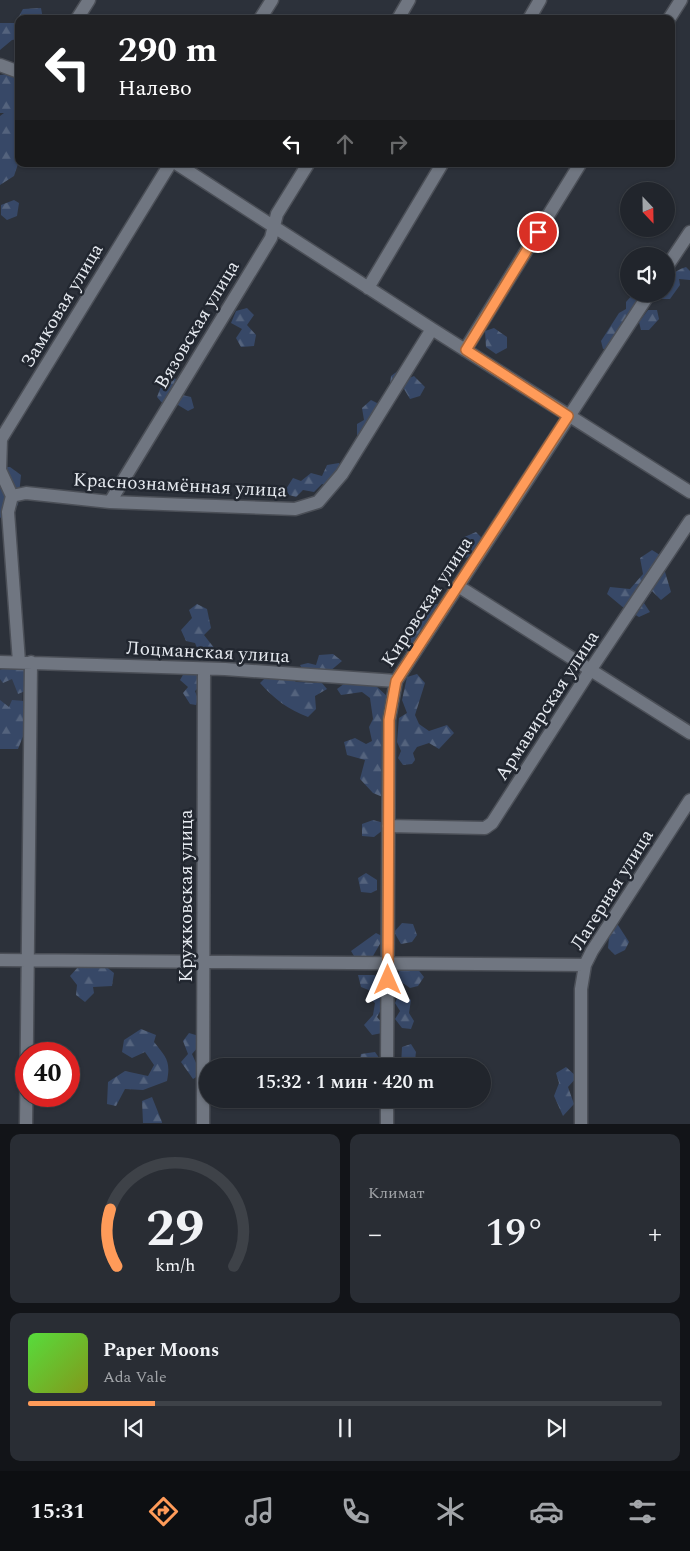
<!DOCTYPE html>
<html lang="ru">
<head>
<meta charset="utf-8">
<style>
	:root { --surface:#21252c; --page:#292d34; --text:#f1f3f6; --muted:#a2a5a9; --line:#3e4248; --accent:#ff9b59 }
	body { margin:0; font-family:Spectral,serif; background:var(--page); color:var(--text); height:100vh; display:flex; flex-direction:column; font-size:19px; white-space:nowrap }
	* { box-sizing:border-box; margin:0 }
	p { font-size:16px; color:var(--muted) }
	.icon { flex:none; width:28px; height:28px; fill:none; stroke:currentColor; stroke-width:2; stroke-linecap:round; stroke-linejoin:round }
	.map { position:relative; height:1124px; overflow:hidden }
	.sheet { display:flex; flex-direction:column; gap:10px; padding:10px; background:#121418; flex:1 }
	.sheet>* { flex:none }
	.banner { position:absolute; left:15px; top:15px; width:660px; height:152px; border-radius:10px; box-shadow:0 1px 4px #0004,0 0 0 1px var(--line); background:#202124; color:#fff; overflow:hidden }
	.needle { width:32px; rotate:158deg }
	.fabs { position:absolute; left:620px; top:182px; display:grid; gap:10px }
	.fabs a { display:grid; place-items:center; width:55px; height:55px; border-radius:50%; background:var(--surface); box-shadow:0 1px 4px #0004,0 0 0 1px var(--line); font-size:25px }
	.speed { position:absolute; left:15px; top:1042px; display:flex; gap:10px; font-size:25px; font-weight:700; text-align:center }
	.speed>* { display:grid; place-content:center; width:65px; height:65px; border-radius:50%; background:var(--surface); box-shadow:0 1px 4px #0004,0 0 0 1px var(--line); line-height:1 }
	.speed .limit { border:8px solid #d22; background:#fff; color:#111 }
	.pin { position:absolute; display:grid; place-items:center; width:42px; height:42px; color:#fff; margin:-21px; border:2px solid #fff; border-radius:50%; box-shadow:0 1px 5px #0007 }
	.me { position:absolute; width:55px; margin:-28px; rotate:0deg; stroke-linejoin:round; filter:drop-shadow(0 0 4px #0008) }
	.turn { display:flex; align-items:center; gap:18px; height:105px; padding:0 20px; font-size:22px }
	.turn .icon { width:65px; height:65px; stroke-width:2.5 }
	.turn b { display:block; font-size:35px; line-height:42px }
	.lanes { display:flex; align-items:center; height:48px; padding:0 20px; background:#0003; justify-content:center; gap:25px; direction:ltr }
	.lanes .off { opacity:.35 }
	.big { font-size:38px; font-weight:600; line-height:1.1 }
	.sheet .card { flex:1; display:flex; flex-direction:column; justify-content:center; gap:8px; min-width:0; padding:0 18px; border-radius:10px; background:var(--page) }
	.sheet .dial { align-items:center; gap:0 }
	.dial svg { height:130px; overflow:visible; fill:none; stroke:var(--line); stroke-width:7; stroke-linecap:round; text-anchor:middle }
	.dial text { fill:var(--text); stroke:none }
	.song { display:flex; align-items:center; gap:15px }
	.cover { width:60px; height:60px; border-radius:8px; background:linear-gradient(135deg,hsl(110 70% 55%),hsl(70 70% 35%)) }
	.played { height:5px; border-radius:2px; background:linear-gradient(90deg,var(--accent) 20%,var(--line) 20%) }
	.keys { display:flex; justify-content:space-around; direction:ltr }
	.heat { display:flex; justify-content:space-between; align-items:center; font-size:28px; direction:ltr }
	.sheet .tiles { flex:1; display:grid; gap:10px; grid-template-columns:1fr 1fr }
	.card:last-child { grid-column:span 2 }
	.trip { position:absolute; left:199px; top:1058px; width:292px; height:50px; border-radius:25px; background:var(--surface); box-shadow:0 1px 4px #0004,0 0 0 1px var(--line); font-weight:600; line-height:50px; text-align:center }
	.dock { display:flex; height:80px; justify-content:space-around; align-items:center; background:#0d0f12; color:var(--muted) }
	.dock .icon { width:35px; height:35px }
	.dock .selected { color:var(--accent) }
	.dock b { font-size:22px; color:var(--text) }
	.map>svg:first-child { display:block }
</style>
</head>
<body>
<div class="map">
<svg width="690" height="1124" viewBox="0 0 690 1124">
	<defs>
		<pattern id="forest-firs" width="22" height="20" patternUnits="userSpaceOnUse" patternTransform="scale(1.25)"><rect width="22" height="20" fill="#374867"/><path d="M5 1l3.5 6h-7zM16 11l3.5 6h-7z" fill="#54637d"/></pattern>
	</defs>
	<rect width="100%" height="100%" fill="#2c313a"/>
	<path fill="#313948" d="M0 668 17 669 23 676 22 713 0 710Z"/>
	<path fill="url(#forest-firs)" d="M41 8 43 19H19V39L12 40 0 50V23H15L23 9Z
		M16 73 19 77V161L14 176 0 185V116L4 113H0V75Z
		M14 200 19 203 17 216 7 220 1 215V205Z
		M686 267 690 271V280L679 279 680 285 670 299H662V294H666C666 280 672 271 686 267Z
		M633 294H645L611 348 603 349 601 341 619 313 626 309V302Z
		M247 308 254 315 247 325 256 335 254 346 241 347 236 338 242 329 231 323 236 311Z
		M648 310H657L659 319 649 330H641L639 322Z
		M494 328 507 337V348L496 354 486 347 485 331Z
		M399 370 407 379 414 376 425 387 420 396 410 399 404 389 397 391 390 384 391 376Z
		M174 378 178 380 182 395 191 397 194 408 188 411 178 405 176 399 163 404 157 397 162 384Z
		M371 400 379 404 368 438 357 435V424L364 420 362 408Z
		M339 463 346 474 327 486 322 484 314 492 303 490 296 497 289 495 286 489 293 478 301 481 311 473 322 476 327 465Z
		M0 467H10L21 475 18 505 0 518Z
		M476 532 483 539 478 551 466 558 459 555 462 538Z
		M652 550 660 555 671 592 661 600 652 591 644 603 650 612 639 617 625 609 607 594 610 587 630 589 643 574 640 558Z
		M197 604 207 609 211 628 204 635 215 649 211 654 198 650 195 643 186 641 181 630 192 618 189 610Z
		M427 604H442L412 652 403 650 402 638C415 629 422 619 427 604Z
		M333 654 342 661 329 672 316 668 304 672 300 665 308 663 316 665 319 655Z
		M10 665 24 670 30 689 18 694 12 679 3 683 0 679V670Z
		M184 673 197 674 200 686 195 691 198 699 196 705 190 704 183 693 188 687 180 680Z
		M269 674 290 676 296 682 322 683 327 689 315 696 316 709 308 717C288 709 275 700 260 683Z
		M417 674 425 683 415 715 419 724 429 731 447 725 454 733 439 749 429 743 417 747 413 753 415 760 412 764 403 765 398 758 401 751 397 742 399 718 407 713 402 700 407 677Z
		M345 683 376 686 389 698 385 798 373 793 360 779 365 760 347 755 344 742 355 738 366 744 372 741 369 727 373 719 370 698 362 692 341 695 337 689Z
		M0 700 9 707 12 700 24 701 28 724 18 749H0Z
		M373 820 384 823 383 830 374 837 362 836V824Z
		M366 873 377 880V890L371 893 361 892 358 878Z
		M402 923 413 924 417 935 412 942 401 944 394 932Z
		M618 925 629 942 625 950 615 955 608 948 610 926Z
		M376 933 384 937 373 956H354L351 951Z
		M412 962 424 977 418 986 410 988 397 979 401 965Z
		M104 965 114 973 112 986 93 987 94 993 85 1002 76 995 77 985 70 976 79 966Z
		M358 975H375C387 992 388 999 377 1017L383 1024 382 1033 372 1035 364 1025 373 1015 375 1003 369 998 371 991 361 987Z
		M400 992 411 1000 409 1013 414 1021 411 1029 402 1028 395 1019 400 1011 395 1003Z
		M141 1029 156 1035 154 1042C166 1057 171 1061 167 1081L143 1090 125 1089 116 1106 107 1104 108 1082 125 1071 148 1076 154 1065 145 1052 132 1058 122 1052 124 1040Z
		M189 1033 199 1036V1046L192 1054 201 1074 193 1079 181 1062 188 1054 183 1041Z
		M411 1044 416 1052 414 1066H401L402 1047Z
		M375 1052 382 1062 380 1066H359L361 1054Z
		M566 1067 577 1077 568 1087 574 1104 563 1116 554 1096 559 1083 556 1073Z
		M152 1097 162 1122V1123H143L142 1101Z"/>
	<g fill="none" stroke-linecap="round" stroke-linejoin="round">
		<g stroke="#4b4f57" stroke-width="15">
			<path id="minor" d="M77 19 89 0
				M260 19 272 0
				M398 19 409 0
				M529 19 540 0
				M669 19 681 0
				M0 65 19 72
				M177 164 432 329 690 492
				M666 268 690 232
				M368 288 442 164
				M465 350 580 164
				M12 496 26 493 110 502 295 509 318 502 342 474 432 329
				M12 496 0 470 1 439 170 164
				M12 496 8 512 19 662
				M110 502 271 238 277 214 308 164
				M458 586 690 733
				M0 662 225 669 396 681
				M388 826 485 828 492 823 591 669 690 521
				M0 960 585 965
				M387 1066 389 720 396 681 649 294
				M26 1124 31 662
				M203 1124 204 669
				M387 1124V1099
				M581 1124V989L585 965 592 951 690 800"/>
		</g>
		<use href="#minor" stroke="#707681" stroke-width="12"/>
	</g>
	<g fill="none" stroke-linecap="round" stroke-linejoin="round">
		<g stroke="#a6653a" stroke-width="12">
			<path id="route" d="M388 980 389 720 396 681 568 416 466 350 538 232"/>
		</g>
		<use href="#route" stroke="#ff9b59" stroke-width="9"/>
	</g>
	<g text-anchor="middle" stroke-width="5" stroke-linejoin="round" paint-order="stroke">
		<g font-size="19" fill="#e6eaf0" stroke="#222730">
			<text transform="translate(61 305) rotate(-59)" y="7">Замковая улица</text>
			<text transform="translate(196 324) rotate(-59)" y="7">Вязовская улица</text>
			<text transform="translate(180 484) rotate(3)" y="7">Краснознамённая улица</text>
			<text transform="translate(426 601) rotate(-57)" y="7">Кировская улица</text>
			<text transform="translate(208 651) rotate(3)" y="7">Лоцманская улица</text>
			<text transform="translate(546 705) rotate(-57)" y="7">Армавирская улица</text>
			<text transform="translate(611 889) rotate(-58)" y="7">Лагерная улица</text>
			<text transform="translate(185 896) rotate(-90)" y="7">Кружковская улица</text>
		</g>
	</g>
</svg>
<div class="fabs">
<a><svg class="needle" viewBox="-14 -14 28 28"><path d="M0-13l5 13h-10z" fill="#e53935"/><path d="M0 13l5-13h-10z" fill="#a2a5a9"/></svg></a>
<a><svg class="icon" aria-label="sound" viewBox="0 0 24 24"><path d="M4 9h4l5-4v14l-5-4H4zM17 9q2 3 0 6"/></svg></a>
</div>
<div class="speed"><div class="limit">40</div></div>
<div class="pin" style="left:538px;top:232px;background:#d93025"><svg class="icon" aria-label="arrive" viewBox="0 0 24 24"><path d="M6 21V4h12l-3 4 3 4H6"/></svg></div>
<svg class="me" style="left:388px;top:980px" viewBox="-20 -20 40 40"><path d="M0-17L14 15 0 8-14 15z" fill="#ff9b59" stroke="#fff" stroke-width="4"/></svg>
<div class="trip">15:32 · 1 мин · 420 m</div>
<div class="banner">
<div class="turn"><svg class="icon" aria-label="left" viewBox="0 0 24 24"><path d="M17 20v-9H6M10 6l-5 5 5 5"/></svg><div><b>290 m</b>Налево</div></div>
<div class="lanes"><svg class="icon" aria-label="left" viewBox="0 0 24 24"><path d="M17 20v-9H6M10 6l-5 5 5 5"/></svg><svg class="icon off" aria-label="ahead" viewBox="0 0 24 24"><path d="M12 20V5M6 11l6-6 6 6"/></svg><svg class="icon off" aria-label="right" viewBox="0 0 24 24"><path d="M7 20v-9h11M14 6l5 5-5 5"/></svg></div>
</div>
</div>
<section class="sheet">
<div class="tiles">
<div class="card dial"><svg viewBox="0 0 100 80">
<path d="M14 69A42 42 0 1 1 86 69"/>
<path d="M14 69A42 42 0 0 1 10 34" stroke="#ff9b59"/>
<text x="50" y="56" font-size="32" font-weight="700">29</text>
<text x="50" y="72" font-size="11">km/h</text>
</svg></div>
<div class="card"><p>Климат</p>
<div class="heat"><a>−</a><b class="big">19°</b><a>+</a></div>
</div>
<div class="card">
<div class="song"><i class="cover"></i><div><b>Paper Moons</b><p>Ada Vale</p></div></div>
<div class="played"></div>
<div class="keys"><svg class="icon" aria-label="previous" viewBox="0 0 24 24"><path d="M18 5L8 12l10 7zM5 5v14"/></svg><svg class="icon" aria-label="pause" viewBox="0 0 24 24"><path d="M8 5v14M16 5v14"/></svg><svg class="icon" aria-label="next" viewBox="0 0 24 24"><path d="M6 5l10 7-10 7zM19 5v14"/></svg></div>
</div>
</div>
</section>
<nav class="dock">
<b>15:31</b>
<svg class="icon selected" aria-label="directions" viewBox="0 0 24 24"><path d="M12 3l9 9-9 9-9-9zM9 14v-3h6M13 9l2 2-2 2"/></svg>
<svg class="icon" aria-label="music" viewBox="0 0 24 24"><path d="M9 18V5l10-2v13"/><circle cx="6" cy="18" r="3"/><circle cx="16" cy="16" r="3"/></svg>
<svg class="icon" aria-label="phone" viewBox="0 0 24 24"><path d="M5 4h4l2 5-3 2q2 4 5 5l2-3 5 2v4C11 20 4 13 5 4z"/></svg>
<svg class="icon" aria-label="climate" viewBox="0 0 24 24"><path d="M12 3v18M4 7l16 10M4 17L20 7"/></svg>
<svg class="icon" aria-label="car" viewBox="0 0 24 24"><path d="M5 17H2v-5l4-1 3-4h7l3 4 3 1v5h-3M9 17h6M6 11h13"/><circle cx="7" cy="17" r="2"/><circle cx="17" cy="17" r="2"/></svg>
<svg class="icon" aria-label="filters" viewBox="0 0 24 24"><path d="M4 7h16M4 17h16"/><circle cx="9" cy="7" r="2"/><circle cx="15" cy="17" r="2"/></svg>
</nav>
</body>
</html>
